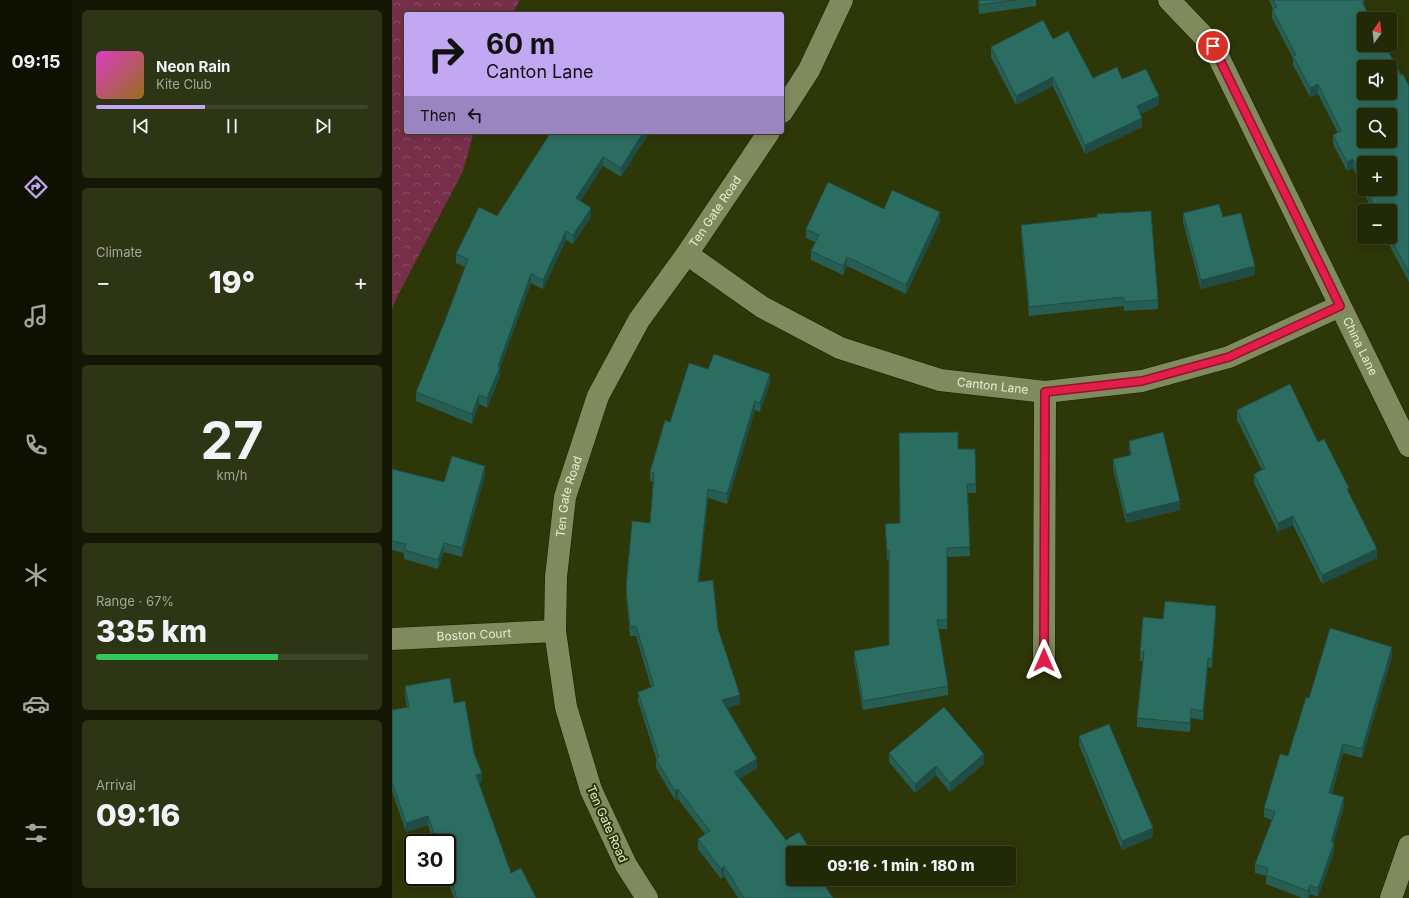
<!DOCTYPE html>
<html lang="en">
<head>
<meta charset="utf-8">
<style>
	:root { --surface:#222906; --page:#2e3514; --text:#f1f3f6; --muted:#a2a69b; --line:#3f4528; --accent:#c2a7f2 }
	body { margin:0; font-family:Inter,sans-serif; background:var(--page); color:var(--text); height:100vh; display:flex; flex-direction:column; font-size:15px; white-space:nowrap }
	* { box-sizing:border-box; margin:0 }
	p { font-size:13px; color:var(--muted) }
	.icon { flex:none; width:22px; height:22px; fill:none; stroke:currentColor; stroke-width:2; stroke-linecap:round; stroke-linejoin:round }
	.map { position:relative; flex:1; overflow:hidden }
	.drawer { display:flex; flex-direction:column; gap:10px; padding:10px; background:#131703; width:320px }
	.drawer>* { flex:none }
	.top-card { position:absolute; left:12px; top:12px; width:380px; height:122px; border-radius:4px; box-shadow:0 2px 10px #0003,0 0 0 1px var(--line); background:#c2a7f2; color:#111; overflow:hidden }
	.needle { width:26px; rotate:15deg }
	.buttons { position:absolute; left:965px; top:12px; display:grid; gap:8px }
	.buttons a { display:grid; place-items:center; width:40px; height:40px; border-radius:4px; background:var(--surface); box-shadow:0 2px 10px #0003,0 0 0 1px var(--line); font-size:20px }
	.speed { position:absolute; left:12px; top:834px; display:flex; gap:8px; font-size:20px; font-weight:700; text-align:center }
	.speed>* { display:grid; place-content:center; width:52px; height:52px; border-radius:50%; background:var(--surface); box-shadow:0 2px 10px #0003,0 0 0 1px var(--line); line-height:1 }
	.speed .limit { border:2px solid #111; border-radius:6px; background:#fff; color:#111 }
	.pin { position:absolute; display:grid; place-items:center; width:34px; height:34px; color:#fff; margin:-17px; border:2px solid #fff; border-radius:50%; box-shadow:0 1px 4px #0007 }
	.me { position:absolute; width:44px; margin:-22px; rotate:0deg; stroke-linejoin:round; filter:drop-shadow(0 0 3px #0008) }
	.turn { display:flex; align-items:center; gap:14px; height:84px; padding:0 16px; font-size:18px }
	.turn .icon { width:52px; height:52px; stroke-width:2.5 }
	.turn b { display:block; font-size:28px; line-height:34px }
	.then { display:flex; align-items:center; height:38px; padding:0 16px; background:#0003; gap:8px; font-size:15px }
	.big { font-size:30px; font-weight:800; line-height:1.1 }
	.drawer .widget { flex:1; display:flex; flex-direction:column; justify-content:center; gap:6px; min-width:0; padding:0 14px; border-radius:6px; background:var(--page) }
	.drawer .dial { align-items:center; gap:0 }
	.dial b { font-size:52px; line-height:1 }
	.song { display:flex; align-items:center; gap:12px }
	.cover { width:48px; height:48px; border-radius:6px; background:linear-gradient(135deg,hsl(310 70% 55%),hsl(40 70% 35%)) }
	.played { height:4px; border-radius:2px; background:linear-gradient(90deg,var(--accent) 40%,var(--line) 40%) }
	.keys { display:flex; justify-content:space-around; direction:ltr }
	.heat { display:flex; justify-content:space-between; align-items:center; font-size:22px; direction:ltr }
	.charge { height:6px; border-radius:3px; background:linear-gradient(90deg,#34c759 67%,var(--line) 0) }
	.trip { position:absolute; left:394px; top:846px; width:230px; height:40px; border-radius:4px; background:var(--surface); box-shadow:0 2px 10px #0003,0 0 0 1px var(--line); font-weight:800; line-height:40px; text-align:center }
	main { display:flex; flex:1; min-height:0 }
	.menu { display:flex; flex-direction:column; width:72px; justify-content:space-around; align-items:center; background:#0e1002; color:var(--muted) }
	.menu .icon { width:28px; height:28px }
	.menu .current { color:var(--accent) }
	.menu b { font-size:18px; color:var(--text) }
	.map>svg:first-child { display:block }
</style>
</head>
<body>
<main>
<nav class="menu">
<b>09:15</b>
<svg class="icon current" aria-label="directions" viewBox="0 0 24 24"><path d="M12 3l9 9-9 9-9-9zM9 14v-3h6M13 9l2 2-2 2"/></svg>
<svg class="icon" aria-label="music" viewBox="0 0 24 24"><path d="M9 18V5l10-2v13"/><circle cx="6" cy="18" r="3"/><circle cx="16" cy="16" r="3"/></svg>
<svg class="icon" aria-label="phone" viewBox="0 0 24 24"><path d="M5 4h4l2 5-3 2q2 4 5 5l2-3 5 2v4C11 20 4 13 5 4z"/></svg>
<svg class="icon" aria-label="climate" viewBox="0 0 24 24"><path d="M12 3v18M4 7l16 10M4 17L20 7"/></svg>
<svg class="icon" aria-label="car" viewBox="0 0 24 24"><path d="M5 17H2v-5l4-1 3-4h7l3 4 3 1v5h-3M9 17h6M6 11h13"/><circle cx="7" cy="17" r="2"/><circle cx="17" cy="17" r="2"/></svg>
<svg class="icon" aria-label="filters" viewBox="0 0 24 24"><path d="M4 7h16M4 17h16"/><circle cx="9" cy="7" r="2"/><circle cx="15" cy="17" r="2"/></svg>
</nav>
<section class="drawer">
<div class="widget">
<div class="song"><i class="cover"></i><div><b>Neon Rain</b><p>Kite Club</p></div></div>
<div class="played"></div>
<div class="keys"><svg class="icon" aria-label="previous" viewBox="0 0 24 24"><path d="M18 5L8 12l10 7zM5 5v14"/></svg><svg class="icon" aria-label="pause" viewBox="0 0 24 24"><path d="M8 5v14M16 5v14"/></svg><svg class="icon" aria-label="next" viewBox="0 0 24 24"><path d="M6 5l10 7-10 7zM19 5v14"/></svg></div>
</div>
<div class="widget"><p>Climate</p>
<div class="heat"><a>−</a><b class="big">19°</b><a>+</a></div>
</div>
<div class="widget dial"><b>27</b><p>km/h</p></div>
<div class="widget"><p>Range · 67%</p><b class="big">335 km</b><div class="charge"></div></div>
<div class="widget"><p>Arrival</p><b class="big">09:16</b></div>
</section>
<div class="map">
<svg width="1017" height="898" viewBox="0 0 1017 898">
	<defs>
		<pattern id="forest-crowns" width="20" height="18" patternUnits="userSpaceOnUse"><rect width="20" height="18" fill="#772f49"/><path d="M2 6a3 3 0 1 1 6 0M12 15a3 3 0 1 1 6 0" fill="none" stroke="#8a4d62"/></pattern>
	</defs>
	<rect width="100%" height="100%" fill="#2e3708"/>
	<path fill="url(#forest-crowns)" d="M0 0H128L120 14H14V132H82L71 171 4 299 0 309Z"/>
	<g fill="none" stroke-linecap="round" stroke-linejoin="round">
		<g stroke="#171e00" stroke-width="23">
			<g id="minor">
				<path id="s1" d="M777 0 821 46 1017 446"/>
				<path d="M390 112 417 70 450 0"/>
				<path id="s2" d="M295 254 370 307 448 348 548 380 653 392 750 381 837 357 948 306"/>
				<path id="s3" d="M0 639 163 631"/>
				<path d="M652 660 653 392"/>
				<path id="s4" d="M255 898 234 865 199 790 174 707 163 631 164 577 173 497 206 396 247 320 295 254 377 132"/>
				<path d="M999 898 1017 846"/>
			</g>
		</g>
		<use href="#minor" stroke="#7f8b5c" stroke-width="22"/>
	</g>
	<path fill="#265e54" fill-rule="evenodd" d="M586 0H644V6L587 14Z
		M877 0H972V6L1009 75 1017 86V282L993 237H998V211H980L961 168 955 171 941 144V135L946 133 926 94 918 97 901 65V58L880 18V9H881ZM972 163 998 189H972Z
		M661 39 701 78 730 79 767 105 748 114 750 127 693 154 661 86 624 105 599 57V47Z
		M159 132 244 153 229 177 211 166 188 201 199 217 181 244 174 240 151 289 139 283 108 368V376L95 408 87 404 80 424 24 401V392L54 318 73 267 64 263V254L105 216Z
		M492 209 548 221 514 294 455 266 451 275 419 260V251L423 242 414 238V229Z
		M791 213 863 275 809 289 791 222Z
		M629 225 766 300V309L732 311V306L637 316 629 234Z
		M316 369 378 383 368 412 363 410 335 504 316 498 307 581 326 629 348 704 335 708 365 768 347 779 394 840 436 879V887L434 888 441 898H346L332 876 329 879 306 849V839L313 834 286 799 283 800 264 768V758L246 701V692L259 687 244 636H238L234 596V587L258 523 261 482 258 481V472L278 422Z
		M845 410 926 442 957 493 985 558 930 584 901 525 886 532 862 483V474L870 470 845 420Z
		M737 441 788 510 734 523 721 468V459L738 455 737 450Z
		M566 449H583L584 493H576L578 556 555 557V629H546L556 686V695L471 710 462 660V651L497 645V560H495L493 524 508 523Z
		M0 469 52 482 93 475 70 557 52 552 46 569 12 559V553L0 550Z
		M824 615 820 668 816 667 811 720 799 718 798 732 745 727V718L751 661H748V652L771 619Z
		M1000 656 970 758 951 753 940 794 952 806 941 843 942 852 926 897 918 894 917 898H910L874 884V876L863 873V864L880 820 872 817V808L896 756 917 698Z
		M13 686 62 703 82 753 90 782 87 783 119 873 144 898H62L54 877H55V843H42L36 825 14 832 0 791V710L15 708 13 695Z
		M687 736 761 837 730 850 687 745Z
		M497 753 592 764 558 792 544 775 523 793 497 762Z"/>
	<path fill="#1f4c45" d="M661 77V86L624 105V96Z
		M926 84V94L918 97V88Z
		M767 96V105L745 115V106Z
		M750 118V127L693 154V145Z
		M252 132H259L244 153 229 177V168L244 144Z
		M211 157V166L184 207V198Z
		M961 159V168L955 171V162Z
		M199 208V217L181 244V235Z
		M548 212V221L514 294V285Z
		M174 231V240L151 289V280Z
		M455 257V266L451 275V266Z
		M863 266V275L809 289V280Z
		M139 274V283L108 368V376L95 408V398L106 366Z
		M378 374V383L368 412V403Z
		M87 395V404L80 424V414Z
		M363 401V410L335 504V494Z
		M93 466V475L70 557V548Z
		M316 489V498L306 591V582Z
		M788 501V510L734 523V514Z
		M901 516V525L886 532V523Z
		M52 543V552L46 569V560Z
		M985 549V558L930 584V575Z
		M824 606V615L820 668V659Z
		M1000 647V656L970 758V749Z
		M816 658V667L811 720V711Z
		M348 695V704L330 710V700Z
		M799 709V718L798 732V723Z
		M951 744V753L937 802V793Z
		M592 754V764L558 792V783Z
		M365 759V768L342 782V772Z
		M544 766V775L523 793V784Z
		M90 773V782L84 784V775Z
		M286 789V799L283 800V791Z
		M952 797V806L939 851V842Z
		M36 816V825L14 832V823Z
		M761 828V837L730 850V841Z
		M942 843V852L926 897V888Z
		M332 866V876L329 879V869Z
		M433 879H436V887L430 890V881Z
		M918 885V894L917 898H916V891Z"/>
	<path fill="#2c6d62" stroke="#1f4c45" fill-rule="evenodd" d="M587 0H624L587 5Z
		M881 0H972V1L970 2 979 19H972V45H993L1009 75 1011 74 1017 86V273L998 237V211H984L974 189H998V163H972V184L961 159 955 162 941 135 949 131 926 84 918 88 901 56 904 55 880 9 885 7ZM972 67H998V93H972ZM972 115H998V141H972Z
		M651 20 661 39 676 31 701 78 725 67 730 79 754 69 767 96 745 106 750 118 693 145 661 77 624 96 599 47Z
		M159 132H252L244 144 229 168 211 157 184 198 199 208 181 235 174 231 151 280 139 274 106 366 108 367 95 398 87 395 80 414 24 392 54 318 76 259 64 254 87 207 105 216Z
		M436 182 492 209 500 190 548 212 514 285 455 257 451 266 419 251 427 235 414 229Z
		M827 204 831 217 849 213 863 266 809 280 791 213Z
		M759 211 766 300 732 302V297L637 307 629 225 705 217V214Z
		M322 354 378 374 368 403 363 401 335 494 316 489 306 582 321 580 326 629 348 695 330 700 365 759 342 772 394 840 407 832 421 853H401V879H433L430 881 441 898H352L332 866 329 869 306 839 318 831 286 789 283 791 264 759 267 757 246 692 262 686 244 626 238 627 234 587 240 521 258 523 262 473 258 472 273 420 278 422 297 363 316 369Z
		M898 384 926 442 932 439 957 488 955 489 985 549 930 575 901 516 886 523 862 474 873 468 845 410Z
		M566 432V449H583L584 484H575L578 547 555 548V620H545L556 686 471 701 462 651 497 645V551H495L493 524 508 523 507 433Z
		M771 432 788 501 734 514 721 459 739 455 737 441Z
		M60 456 93 466 70 548 52 543 46 560 12 550 14 544 0 541V469L52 482Z
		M773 601 824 606 820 659 816 658 811 711 799 709 798 723 745 718 752 652H748L751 617 771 619Z
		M938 628 1000 647 970 749 951 744 937 793 952 797 939 842 942 843 926 888 918 885 916 891 874 875 876 868 863 864 883 812 872 808 888 754 896 756 914 697 917 698Z
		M58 678 62 703 73 701 82 753 90 773 84 775 119 873 129 868 144 898H65L55 870V843H45L36 816 14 823 0 782V710L17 707 13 686Z
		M552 707 592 754 558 783 544 766 523 784 497 753Z
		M717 724 761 828 730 841 687 736Z"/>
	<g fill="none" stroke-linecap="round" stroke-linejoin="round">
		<g stroke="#92132f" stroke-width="10">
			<path id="route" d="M652 660 653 392 750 381 837 357 948 306 821 46"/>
		</g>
		<use href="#route" stroke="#e11d48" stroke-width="7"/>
	</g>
	<g text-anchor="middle" stroke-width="4" stroke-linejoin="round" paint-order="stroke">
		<g font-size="12" fill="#e5ecd3" stroke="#2e3708">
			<text dy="4" stroke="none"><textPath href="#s4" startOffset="745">Ten Gate Road</textPath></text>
			<text dy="4" stroke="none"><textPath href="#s1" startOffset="398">China Lane</textPath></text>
			<text dy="4" stroke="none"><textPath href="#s2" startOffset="338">Canton Lane</textPath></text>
			<text dy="4" stroke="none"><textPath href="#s4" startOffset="421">Ten Gate Road</textPath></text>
			<text dy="4" stroke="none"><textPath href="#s3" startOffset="82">Boston Court</textPath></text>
			<text transform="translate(215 824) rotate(66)" y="4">Ten Gate Road</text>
		</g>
	</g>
</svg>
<div class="buttons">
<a><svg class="needle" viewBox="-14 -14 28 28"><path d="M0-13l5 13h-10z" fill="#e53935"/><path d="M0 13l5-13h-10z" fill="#a2a69b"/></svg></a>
<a><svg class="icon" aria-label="sound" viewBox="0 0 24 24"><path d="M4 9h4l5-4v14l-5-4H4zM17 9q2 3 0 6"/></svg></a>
<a><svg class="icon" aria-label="search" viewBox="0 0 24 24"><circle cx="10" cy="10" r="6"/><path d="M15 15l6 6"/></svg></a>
<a>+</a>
<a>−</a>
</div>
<div class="speed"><div class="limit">30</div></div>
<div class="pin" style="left:821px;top:46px;background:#d93025"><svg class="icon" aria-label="arrive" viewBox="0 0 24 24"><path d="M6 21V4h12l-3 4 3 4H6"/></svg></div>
<svg class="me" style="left:652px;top:660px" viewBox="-20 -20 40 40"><path d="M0-17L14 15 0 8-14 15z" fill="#e11d48" stroke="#fff" stroke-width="4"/></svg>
<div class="trip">09:16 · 1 min · 180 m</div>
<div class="top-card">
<div class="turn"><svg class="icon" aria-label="right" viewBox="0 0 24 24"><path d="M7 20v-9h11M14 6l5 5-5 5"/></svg><div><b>60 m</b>Canton Lane</div></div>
<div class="then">Then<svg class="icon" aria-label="left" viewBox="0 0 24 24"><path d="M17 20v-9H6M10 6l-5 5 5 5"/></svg></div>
</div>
</div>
</main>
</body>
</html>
